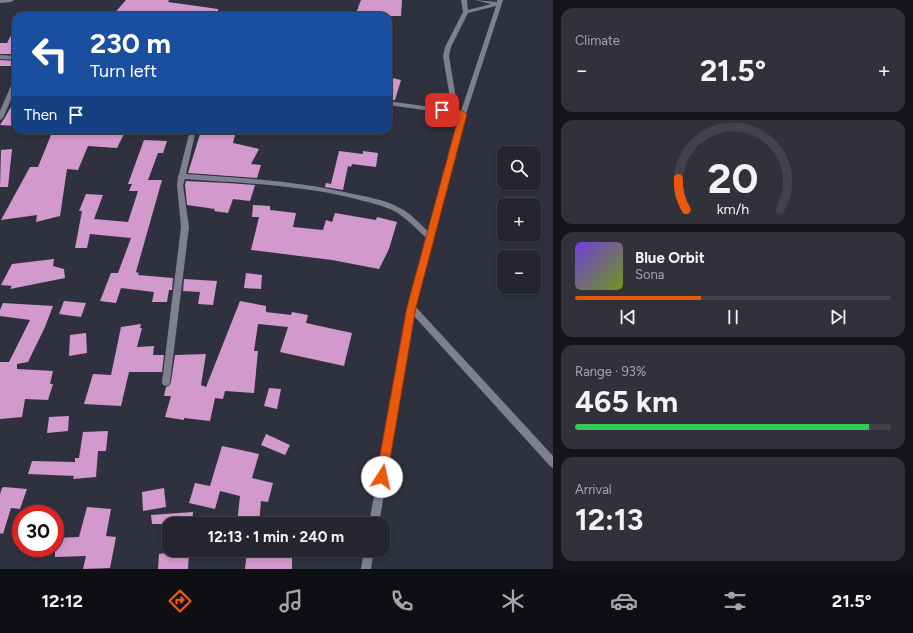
<!DOCTYPE html>
<html lang="en">
<head>
<meta charset="utf-8">
<style>
	:root { --surface:#24252e; --page:#30313a; --text:#f1f3f6; --muted:#a3a5aa; --line:#41424a; --accent:#ea580c }
	body { margin:0; font-family:Figtree,sans-serif; background:var(--page); color:var(--text); height:100vh; display:flex; flex-direction:column; font-size:15px; white-space:nowrap }
	* { box-sizing:border-box; margin:0 }
	p { font-size:13px; color:var(--muted) }
	.icon { flex:none; width:22px; height:22px; fill:none; stroke:currentColor; stroke-width:2; stroke-linecap:round; stroke-linejoin:round }
	.map { position:relative; flex:1; overflow:hidden }
	.details { display:flex; flex-direction:column; gap:8px; padding:8px; background:#141419; width:360px }
	.details>* { flex:none }
	.banner { position:absolute; left:12px; top:12px; width:380px; height:122px; border-radius:12px; box-shadow:0 2px 6px #0003,0 0 0 1px var(--line); background:#1a4fa0; color:#fff; overflow:hidden }
	.buttons { position:absolute; left:497px; top:146px; display:grid; gap:8px }
	.buttons a { display:grid; place-items:center; width:44px; height:44px; border-radius:8px; background:var(--surface); box-shadow:0 2px 6px #0003,0 0 0 1px var(--line); font-size:20px }
	.speed { position:absolute; left:12px; top:505px; display:flex; gap:8px; font-size:20px; font-weight:700; text-align:center }
	.speed>* { display:grid; place-content:center; width:52px; height:52px; border-radius:50%; background:var(--surface); box-shadow:0 2px 6px #0003,0 0 0 1px var(--line); line-height:1 }
	.speed .limit { border:6px solid #d22; background:#fff; color:#111 }
	.pin { position:absolute; display:grid; place-items:center; width:34px; height:34px; color:#fff; margin:-17px; border-radius:8px; box-shadow:0 2px 6px #0006 }
	.me { position:absolute; width:44px; margin:-22px; rotate:10deg; stroke-linejoin:round; filter:drop-shadow(0 0 3px #0008) }
	.turn { display:flex; align-items:center; gap:14px; height:84px; padding:0 12px; font-size:18px }
	.turn .icon { width:52px; height:52px; stroke-width:2.5 }
	.turn b { display:block; font-size:28px; line-height:34px }
	.then { display:flex; align-items:center; height:38px; padding:0 12px; background:#0003; gap:8px; font-size:15px }
	.big { font-size:30px; font-weight:700; line-height:1.1 }
	.details .card { flex:1; display:flex; flex-direction:column; justify-content:center; gap:6px; min-width:0; padding:0 14px; border-radius:12px; background:var(--page) }
	.details .dial { align-items:center; gap:0 }
	.dial svg { height:104px; overflow:visible; fill:none; stroke:var(--line); stroke-width:7; stroke-linecap:round; text-anchor:middle }
	.dial text { fill:var(--text); stroke:none }
	.song { display:flex; align-items:center; gap:12px }
	.cover { width:48px; height:48px; border-radius:6px; background:linear-gradient(135deg,hsl(260 70% 55%),hsl(80 70% 35%)) }
	.played { height:4px; border-radius:2px; background:linear-gradient(90deg,var(--accent) 40%,var(--line) 40%) }
	.keys { display:flex; justify-content:space-around; direction:ltr }
	.heat { display:flex; justify-content:space-between; align-items:center; font-size:22px; direction:ltr }
	.charge { height:6px; border-radius:3px; background:linear-gradient(90deg,#34c759 93%,var(--line) 0) }
	.trip { position:absolute; left:162px; top:517px; width:228px; height:40px; border-radius:12px; background:var(--surface); box-shadow:0 2px 6px #0003,0 0 0 1px var(--line); font-weight:700; line-height:40px; text-align:center }
	.menu { display:flex; height:64px; justify-content:space-around; align-items:center; background:#0e0f12; color:var(--muted) }
	.menu .icon { width:28px; height:28px }
	.menu .active { color:var(--accent) }
	.menu b { font-size:18px; color:var(--text) }
	main { display:flex; flex:1; min-height:0 }
	.map>svg:first-child { display:block }
</style>
</head>
<body>
<main>
<div class="map">
<svg width="553" height="569" viewBox="0 0 553 569">
	<rect width="100%" height="100%" fill="#30313e"/>
	<path fill="#d299cd" d="M126 0H169L168 2 218 9V16H112Z
		M361 0H402L401 16H355Z
		M16 26V54H0V43H7Z
		M0 60 16 61V66H0Z
		M388 77 401 80 395 100H388Z
		M16 98V126L0 125 4 119Z
		M53 130H117L116 133 124 134 117 148 88 146 78 170 67 169 60 216 36 222 37 215 1 220 30 167H38Z
		M206 130 236 131 233 143 259 149 251 164 261 165 257 178 188 173 200 134H204Z
		M144 140 167 141 163 153H158L148 180H162L136 272 139 273 138 275 173 278 172 290H169L167 302H152L154 292 121 288 116 303 100 301 111 273H118L131 238 90 234 87 248H75L82 211H79L86 194 103 195 94 219 128 222 138 191H129L132 184H128Z
		M12 149 8 187H0L1 150Z
		M339 151 363 154V151L378 153 376 167 352 164 351 167 348 166 343 190 325 187 326 183 331 184Z
		M186 181 227 183 255 185 250 201 233 199 228 213 214 211 215 209 187 205 185 185Z
		M253 205 270 206V210L296 213 293 227 323 230 326 220 332 222 335 213 376 220 377 217 397 222 389 249 379 269 332 260 251 250 259 217H252Z
		M54 259 53 266 64 269 65 278 10 289 12 286 1 285 12 264Z
		M246 273 262 275 261 289 244 288Z
		M184 279 217 281 213 305 198 304 200 292 183 291Z
		M64 301 86 303 81 317 59 314Z
		M240 301 266 306V312L291 315 292 312 308 315 306 323 352 333 344 366 280 352 288 327 258 324 254 351H258L254 393 225 391 223 399 215 398 210 421 184 418V420L165 417 171 396H164L166 387 169 386 171 382 175 355 206 354 201 385 206 387Z
		M3 303 53 306 45 327 28 362 17 364V369L53 371 50 384H53L48 400 25 399 22 417 0 419V362H9L30 320 0 316V310Z
		M141 324 140 328H142L137 347 154 346 153 355H164L162 372H129L121 406 84 404 93 374 111 375 121 327Z
		M86 333 87 353 69 356 70 335Z
		M269 388 281 389 277 409 264 406Z
		M69 416 68 431 47 433 49 417Z
		M108 431 106 451H98L96 477 73 479 74 476 28 474 32 461 75 462V458H79L83 432Z
		M266 434 290 445 285 455 261 445Z
		M222 446 259 454 252 478 273 483 268 502 261 501 259 524H237L240 496 220 491 215 509 189 503 195 483 210 486Z
		M4 487 27 489 20 509 11 508 3 534 0 533V494L2 488Z
		M164 488 166 507 143 511 142 492Z
		M87 507 111 509 106 536 116 537 110 568 83 569 86 556 55 557V538L79 537Z
		M193 512 192 524H152L151 515Z
		M247 550H292V569H245Z
		M166 553H189L188 569H158L159 554Z"/>
	<g fill="none" stroke-linecap="round" stroke-linejoin="round">
		<path fill="#7f808f" fill-rule="evenodd" d="M0 0H14L11 2 0 3Z
			M461 0H467L468 10 491 4 475 0 497 2V0H503L466 114 415 306 553 456V468L550 466 414 316 379 524H369L407 307 426 238C417 229 407 219 396 212 383 205 367 202 352 198 298 185 241 183 185 179L183 185 189 227 170 382 169 385 166 386 163 385 162 382 181 227 177 185 178 176 179 174 190 130H196L186 174C242 178 298 181 353 194 369 197 385 200 400 208 410 213 419 223 428 231L460 115 388 105V101L452 110 443 56 445 47 463 12ZM496 6 461 111H458L449 56 451 47 468 13Z
			M0 55 16 56V60L0 59Z
			M16 79V88L3 118 0 120V111L13 81Z
			M364 550H374L371 569H361Z"/>
	</g>
	<path fill="#ea580c" stroke="#983908" d="M442 108 463 111 467 114 416 307 387 477 386 481 382 483 378 481 376 477 407 307 459 115 439 112 438 110Z"/>
</svg>
<div class="buttons">
<a><svg class="icon" aria-label="search" viewBox="0 0 24 24"><circle cx="10" cy="10" r="6"/><path d="M15 15l6 6"/></svg></a>
<a>+</a>
<a>−</a>
</div>
<div class="speed"><div class="limit">30</div></div>
<div class="pin" style="left:442px;top:110px;background:#d93025"><svg class="icon" aria-label="arrive" viewBox="0 0 24 24"><path d="M6 21V4h12l-3 4 3 4H6"/></svg></div>
<svg class="me" style="left:382px;top:477px" viewBox="-20 -20 40 40"><circle r="19" fill="#fff"/><path d="M0-13L10 11 0 6-10 11z" fill="#ea580c"/></svg>
<div class="trip">12:13 · 1 min · 240 m</div>
<div class="banner">
<div class="turn"><svg class="icon" aria-label="left" viewBox="0 0 24 24"><path d="M17 20v-9H6M10 6l-5 5 5 5"/></svg><div><b>230 m</b>Turn left</div></div>
<div class="then">Then<svg class="icon" aria-label="arrive" viewBox="0 0 24 24"><path d="M6 21V4h12l-3 4 3 4H6"/></svg></div>
</div>
</div>
<section class="details">
<div class="card"><p>Climate</p>
<div class="heat"><a>−</a><b class="big">21.5°</b><a>+</a></div>
</div>
<div class="card dial"><svg viewBox="0 0 100 80">
<path d="M14 69A42 42 0 1 1 86 69"/>
<path d="M14 69A42 42 0 0 1 8 45" stroke="#ea580c"/>
<text x="50" y="56" font-size="32" font-weight="700">20</text>
<text x="50" y="72" font-size="11">km/h</text>
</svg></div>
<div class="card">
<div class="song"><i class="cover"></i><div><b>Blue Orbit</b><p>Sona</p></div></div>
<div class="played"></div>
<div class="keys"><svg class="icon" aria-label="previous" viewBox="0 0 24 24"><path d="M18 5L8 12l10 7zM5 5v14"/></svg><svg class="icon" aria-label="pause" viewBox="0 0 24 24"><path d="M8 5v14M16 5v14"/></svg><svg class="icon" aria-label="next" viewBox="0 0 24 24"><path d="M6 5l10 7-10 7zM19 5v14"/></svg></div>
</div>
<div class="card"><p>Range · 93%</p><b class="big">465 km</b><div class="charge"></div></div>
<div class="card"><p>Arrival</p><b class="big">12:13</b></div>
</section>
</main>
<nav class="menu">
<b>12:12</b>
<svg class="icon active" aria-label="directions" viewBox="0 0 24 24"><path d="M12 3l9 9-9 9-9-9zM9 14v-3h6M13 9l2 2-2 2"/></svg>
<svg class="icon" aria-label="music" viewBox="0 0 24 24"><path d="M9 18V5l10-2v13"/><circle cx="6" cy="18" r="3"/><circle cx="16" cy="16" r="3"/></svg>
<svg class="icon" aria-label="phone" viewBox="0 0 24 24"><path d="M5 4h4l2 5-3 2q2 4 5 5l2-3 5 2v4C11 20 4 13 5 4z"/></svg>
<svg class="icon" aria-label="climate" viewBox="0 0 24 24"><path d="M12 3v18M4 7l16 10M4 17L20 7"/></svg>
<svg class="icon" aria-label="car" viewBox="0 0 24 24"><path d="M5 17H2v-5l4-1 3-4h7l3 4 3 1v5h-3M9 17h6M6 11h13"/><circle cx="7" cy="17" r="2"/><circle cx="17" cy="17" r="2"/></svg>
<svg class="icon" aria-label="filters" viewBox="0 0 24 24"><path d="M4 7h16M4 17h16"/><circle cx="9" cy="7" r="2"/><circle cx="15" cy="17" r="2"/></svg>
<b>21.5°</b>
</nav>
</body>
</html>
